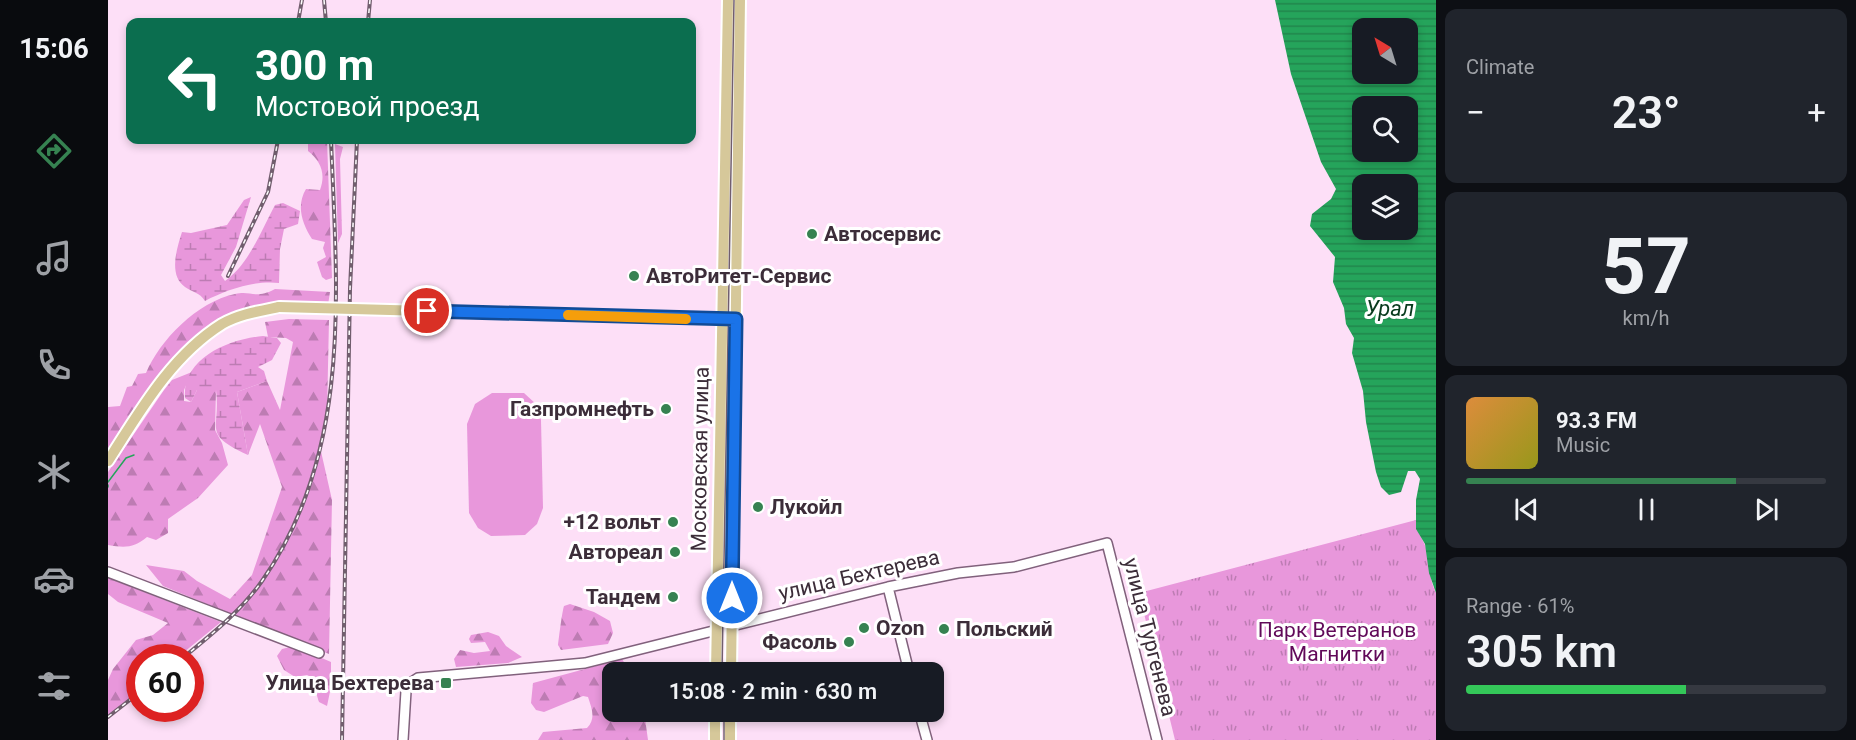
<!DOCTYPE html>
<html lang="en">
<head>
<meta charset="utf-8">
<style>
	:root { --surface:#171b24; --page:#20242c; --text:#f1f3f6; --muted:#9ea1a6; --line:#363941; --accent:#368251 }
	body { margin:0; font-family:Roboto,sans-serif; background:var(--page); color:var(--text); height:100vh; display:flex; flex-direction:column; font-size:22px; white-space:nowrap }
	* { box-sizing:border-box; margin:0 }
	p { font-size:20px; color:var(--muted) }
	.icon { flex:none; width:33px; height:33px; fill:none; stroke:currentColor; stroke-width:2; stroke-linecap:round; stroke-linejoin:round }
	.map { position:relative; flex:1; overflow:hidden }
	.side { display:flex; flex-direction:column; gap:9px; padding:9px; background:#0d0f14; width:420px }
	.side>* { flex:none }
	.top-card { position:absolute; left:18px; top:18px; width:570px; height:126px; border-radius:12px; box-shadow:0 3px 9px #0003; background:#0b6e4f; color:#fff; overflow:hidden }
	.needle { width:39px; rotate:322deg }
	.tools { position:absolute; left:1244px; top:18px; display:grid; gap:12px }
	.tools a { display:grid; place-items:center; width:66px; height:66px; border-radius:12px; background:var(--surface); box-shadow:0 3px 9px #0003; font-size:30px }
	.speed { position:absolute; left:18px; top:644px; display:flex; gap:12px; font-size:30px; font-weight:700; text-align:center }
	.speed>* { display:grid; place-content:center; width:78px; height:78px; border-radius:50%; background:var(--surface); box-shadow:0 3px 9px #0003; line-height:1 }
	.speed .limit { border:9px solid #d22; background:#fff; color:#111 }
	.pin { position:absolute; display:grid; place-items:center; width:51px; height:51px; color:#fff; margin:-26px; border:3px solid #fff; border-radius:50%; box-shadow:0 2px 6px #0007 }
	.me { position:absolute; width:66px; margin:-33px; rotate:0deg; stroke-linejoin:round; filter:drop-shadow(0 0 4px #0008) }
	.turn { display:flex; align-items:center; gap:21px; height:126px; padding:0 30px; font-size:27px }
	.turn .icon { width:78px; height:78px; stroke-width:2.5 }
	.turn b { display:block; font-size:42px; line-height:51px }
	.big { font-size:45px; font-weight:600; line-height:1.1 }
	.side .widget { flex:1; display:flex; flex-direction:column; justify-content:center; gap:9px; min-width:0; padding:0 21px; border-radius:12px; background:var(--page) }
	.side .dial { align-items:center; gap:0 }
	.dial b { font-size:78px; line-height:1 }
	.song { display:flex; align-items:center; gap:18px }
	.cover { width:72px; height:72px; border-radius:9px; background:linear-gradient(135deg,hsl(30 70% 55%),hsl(60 70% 35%)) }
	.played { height:6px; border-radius:3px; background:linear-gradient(90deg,var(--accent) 75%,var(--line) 75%) }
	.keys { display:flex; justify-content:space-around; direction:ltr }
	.heat { display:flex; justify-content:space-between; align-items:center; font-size:33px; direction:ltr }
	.charge { height:9px; border-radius:4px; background:linear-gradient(90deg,#34c759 61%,var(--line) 0) }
	.trip { position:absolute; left:494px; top:662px; width:342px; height:60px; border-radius:12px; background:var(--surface); box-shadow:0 3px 9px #0003; font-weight:600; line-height:60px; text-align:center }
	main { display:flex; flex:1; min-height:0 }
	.menu { display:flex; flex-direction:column; width:108px; justify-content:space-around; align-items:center; background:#090b0e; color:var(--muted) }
	.menu .icon { width:42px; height:42px }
	.menu .selected { color:var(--accent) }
	.menu b { font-size:27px; color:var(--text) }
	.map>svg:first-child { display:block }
</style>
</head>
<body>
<main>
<nav class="menu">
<b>15:06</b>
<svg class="icon selected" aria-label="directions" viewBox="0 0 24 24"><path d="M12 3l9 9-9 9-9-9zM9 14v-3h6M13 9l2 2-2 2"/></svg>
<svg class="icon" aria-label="music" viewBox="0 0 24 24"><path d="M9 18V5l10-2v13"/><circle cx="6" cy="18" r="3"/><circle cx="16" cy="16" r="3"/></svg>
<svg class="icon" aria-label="phone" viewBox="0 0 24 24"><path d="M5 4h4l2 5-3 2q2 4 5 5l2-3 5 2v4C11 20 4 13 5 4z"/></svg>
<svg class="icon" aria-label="climate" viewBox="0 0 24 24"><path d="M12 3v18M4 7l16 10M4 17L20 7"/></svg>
<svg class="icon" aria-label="car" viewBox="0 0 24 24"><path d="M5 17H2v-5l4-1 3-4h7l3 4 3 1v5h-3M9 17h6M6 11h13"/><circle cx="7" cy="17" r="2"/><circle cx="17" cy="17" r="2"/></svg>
<svg class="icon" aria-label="filters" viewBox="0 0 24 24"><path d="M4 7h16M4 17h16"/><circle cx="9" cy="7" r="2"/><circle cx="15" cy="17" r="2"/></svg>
</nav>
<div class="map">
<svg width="1328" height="740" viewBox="0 0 1328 740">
	<defs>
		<pattern id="forest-firs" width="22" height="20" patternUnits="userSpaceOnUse" patternTransform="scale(1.5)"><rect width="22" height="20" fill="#e897db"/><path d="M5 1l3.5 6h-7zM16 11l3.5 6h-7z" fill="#bd7cb3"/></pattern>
		<pattern id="wetland-marsh" width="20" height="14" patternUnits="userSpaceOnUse" patternTransform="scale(1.5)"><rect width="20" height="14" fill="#e897db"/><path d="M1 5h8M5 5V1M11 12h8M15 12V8" fill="none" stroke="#bd7cb3"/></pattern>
		<pattern id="park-tufts" width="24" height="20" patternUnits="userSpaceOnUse" patternTransform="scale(1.5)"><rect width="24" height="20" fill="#e897db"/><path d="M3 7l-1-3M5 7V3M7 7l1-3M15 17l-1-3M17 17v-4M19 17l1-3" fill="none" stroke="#bd7cb3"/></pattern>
		<pattern id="water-rules" width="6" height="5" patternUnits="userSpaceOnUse" patternTransform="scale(1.5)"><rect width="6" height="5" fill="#25a45b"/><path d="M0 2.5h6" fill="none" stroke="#21864c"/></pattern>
	</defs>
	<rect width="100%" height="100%" fill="#fddff7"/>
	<path fill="url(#forest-firs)" d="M200 140H219L224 278 218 280 214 277 209 262 218 257 215 248 217 242 204 239C194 223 188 206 198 189L212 190C218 174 213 161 200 151Z
		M227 144 235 147 232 159 234 234 230 243Z
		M167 289 222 292 220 305 174 304 105 324 92 333 54 372 0 452V407L12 406 19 387 24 386 30 374 38 373C52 340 89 302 127 294 144 290 146 300 167 289Z
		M181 319 221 320 219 413 212 447 224 500 221 654 55 586 38 565 76 571 89 581 122 599 144 575 174 487 152 424 140 455 129 392 159 381 172 410 185 342 178 338 160 337 157 322Z
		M84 372 76 390V401L83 402 89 390 108 389 107 430 114 443 120 465 90 498 60 519V533L48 540 39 537C26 548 17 548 0 545V472L56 390 64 380Z
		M0 578 113 622 70 657H32L31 690 0 719V680L5 669 28 640 45 635 60 623 10 602 0 594Z
		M462 604 486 612 502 621 505 633 500 644 453 650 450 645C451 637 454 612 456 606Z
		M380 632 391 636 398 646 414 657 400 663 348 667 346 659 352 650 366 653 382 651 377 642 363 643 361 639 363 635Z
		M186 646 223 662V687L219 706 211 702 203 677 199 675 187 677 176 670 169 656 174 649Z
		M514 659 522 672H504V711H536L540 740H430L435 732 479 728C488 719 484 709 480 697L475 696 436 712 428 710 423 703 425 683Z"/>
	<path fill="url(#wetland-marsh)" d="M143 197 128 247 113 275 117 281C141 264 153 231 167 205L175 203 192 211 190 224 176 229 172 249 171 283C147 280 118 290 97 301 91 292 86 293 77 287 60 275 69 248 74 232L83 233 119 225 136 200Z
		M155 336 169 338 173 343 164 360 150 367 156 371 159 381 129 392 140 455C93 433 113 431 108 390H89L83 402 77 398C74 358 121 339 155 336Z"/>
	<path fill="url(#park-tufts)" d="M1308 520C1308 533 1316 539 1319 551 1322 566 1321 579 1328 593V740H1067L1031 593Z"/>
	<path fill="#e897db" d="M384 393H416L429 405 433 420 435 508 429 524 417 535 383 536 370 528 361 513 359 424 367 404Z"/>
	<path fill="url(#water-rules)" fill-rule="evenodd" d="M1167 0H1328V593L1321 573 1317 544 1308 529V500L1312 479 1307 471H1300L1293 492 1281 495 1273 487 1268 472 1258 422 1255 391 1244 353 1246 338 1238 324 1236 308 1225 282 1227 257 1202 226 1204 214 1223 199 1228 189 1213 162 1183 74ZM1254 28H1299V74H1254ZM1254 106H1299V152H1254ZM1254 184H1299V230H1254Z"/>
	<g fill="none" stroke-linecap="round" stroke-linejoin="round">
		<path stroke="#25a45b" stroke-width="1.5" d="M0 482 18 458 26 455
			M0 485V487"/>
		<g stroke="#81617c" stroke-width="12">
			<path id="minor" d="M0 572 211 653
				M780 587 801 672
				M624 626 780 587 850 573 906 567 999 543 1049 740
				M811 711 819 740
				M295 740 298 691 301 684 310 678 477 663 609 630"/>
		</g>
		<g stroke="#fff" stroke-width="14">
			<path id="major" d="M319 311 619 319
				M0 461C32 411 63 356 114 324 131 314 152 311 171 307
				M608 672 620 0
				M623 672 632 0
				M607 740V711
				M622 740V711"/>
		</g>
		<use href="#minor" stroke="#fff" stroke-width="9"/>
		<use href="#major" stroke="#d6c89a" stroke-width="10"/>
		<path stroke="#715e6e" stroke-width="1.5" d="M614 672 626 0
			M616 740V711"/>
		<g stroke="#715e6e" stroke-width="4">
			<path id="rail" d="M216 0 218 22
				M190 22 194 0
				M260 22 262 0
				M120 276 160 192 170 140
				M76 657C104 634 133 611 154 581 245 451 229 289 223 140
				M0 717 32 692
				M234 740 242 289 249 140"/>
		</g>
		<use href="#rail" stroke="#fff" stroke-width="1.5" stroke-dasharray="4.5" stroke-linecap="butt"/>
		<g stroke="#fff" stroke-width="14" stroke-linecap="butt">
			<path id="major-bridge" d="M171 307 319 311"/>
		</g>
		<use href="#major-bridge" stroke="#d6c89a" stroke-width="10"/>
	</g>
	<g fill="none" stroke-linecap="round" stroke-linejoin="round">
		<g stroke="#114b97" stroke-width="15">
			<path id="route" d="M319 311 628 319 624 598"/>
		</g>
		<use href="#route" stroke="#1a73e8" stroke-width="10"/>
		<path stroke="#f59e0b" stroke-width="10" d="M460 315 578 319"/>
	</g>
	<g fill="#368251" stroke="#fff" stroke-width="2">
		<circle cx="704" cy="234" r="6"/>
		<circle cx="526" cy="276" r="6"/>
		<circle cx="558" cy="409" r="6"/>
		<circle cx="650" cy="507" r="6"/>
		<circle cx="565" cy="522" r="6"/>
		<circle cx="567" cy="552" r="6"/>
		<circle cx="565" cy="597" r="6"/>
		<circle cx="756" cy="628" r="6"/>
		<circle cx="836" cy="629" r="6"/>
		<circle cx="741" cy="642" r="6"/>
		<rect x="332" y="677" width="12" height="12" rx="3"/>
	</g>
	<g text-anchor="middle" stroke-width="6" stroke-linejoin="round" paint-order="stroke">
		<g font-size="21" font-weight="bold" fill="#3c2d39" stroke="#fff" text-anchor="end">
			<text x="716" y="241" text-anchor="start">Автосервис</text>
			<text x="538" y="283" text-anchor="start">АвтоРитет-Сервис</text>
			<text x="546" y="416">Газпромнефть</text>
			<text x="662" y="514" text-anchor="start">Лукойл</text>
			<text x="553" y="529">+12 вольт</text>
			<text x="555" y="559">Автореал</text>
			<text x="553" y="604">Тандем</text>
			<text x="768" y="635" text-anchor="start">Ozon</text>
			<text x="848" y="636" text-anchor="start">Польский</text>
			<text x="729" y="649">Фасоль</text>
			<text x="326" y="690">Улица Бехтерева</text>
		</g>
		<g font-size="21" fill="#3c2d39" stroke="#fff">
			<text transform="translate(592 459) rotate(-89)" y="7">Московская улица</text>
			<text transform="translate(751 575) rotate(-13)" y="7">улица Бехтерева</text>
			<text transform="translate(1042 637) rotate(76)" y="7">улица Тургенева</text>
		</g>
		<g font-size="21" fill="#610959" stroke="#fff">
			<text x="1229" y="637">Парк Ветеранов<tspan x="1229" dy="24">Магнитки</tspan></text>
		</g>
		<g font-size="22" font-style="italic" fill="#083a1d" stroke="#fff">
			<text x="1282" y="316">Урал</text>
		</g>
	</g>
</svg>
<div class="tools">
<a><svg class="needle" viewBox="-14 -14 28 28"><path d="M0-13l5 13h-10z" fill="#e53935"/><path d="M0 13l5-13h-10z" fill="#9ea1a6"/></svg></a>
<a><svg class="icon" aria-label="search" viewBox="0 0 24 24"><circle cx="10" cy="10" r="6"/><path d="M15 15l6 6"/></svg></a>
<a><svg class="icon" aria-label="layers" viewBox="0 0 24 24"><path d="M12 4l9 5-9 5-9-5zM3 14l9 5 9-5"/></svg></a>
</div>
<div class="speed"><div class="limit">60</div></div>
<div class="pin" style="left:319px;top:311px;background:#d93025"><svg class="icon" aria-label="arrive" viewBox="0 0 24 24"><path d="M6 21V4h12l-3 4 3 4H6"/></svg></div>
<svg class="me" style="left:624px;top:598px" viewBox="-20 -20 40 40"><circle r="17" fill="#1a73e8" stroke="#fff" stroke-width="3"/><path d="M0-11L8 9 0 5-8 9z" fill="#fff"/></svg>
<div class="trip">15:08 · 2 min · 630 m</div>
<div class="top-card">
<div class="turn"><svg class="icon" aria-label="left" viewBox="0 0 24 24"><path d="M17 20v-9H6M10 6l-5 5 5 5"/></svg><div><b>300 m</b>Мостовой проезд</div></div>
</div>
</div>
<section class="side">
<div class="widget"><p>Climate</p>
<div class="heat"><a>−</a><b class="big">23°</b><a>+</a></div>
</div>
<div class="widget dial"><b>57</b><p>km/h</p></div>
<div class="widget">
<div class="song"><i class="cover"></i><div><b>93.3 FM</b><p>Music</p></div></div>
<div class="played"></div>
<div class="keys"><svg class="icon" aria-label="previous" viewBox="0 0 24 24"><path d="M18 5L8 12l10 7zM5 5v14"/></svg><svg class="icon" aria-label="pause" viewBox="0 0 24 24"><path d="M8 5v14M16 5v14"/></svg><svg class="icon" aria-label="next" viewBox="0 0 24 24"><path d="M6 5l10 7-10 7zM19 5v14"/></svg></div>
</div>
<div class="widget"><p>Range · 61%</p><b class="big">305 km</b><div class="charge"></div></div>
</section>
</main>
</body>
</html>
